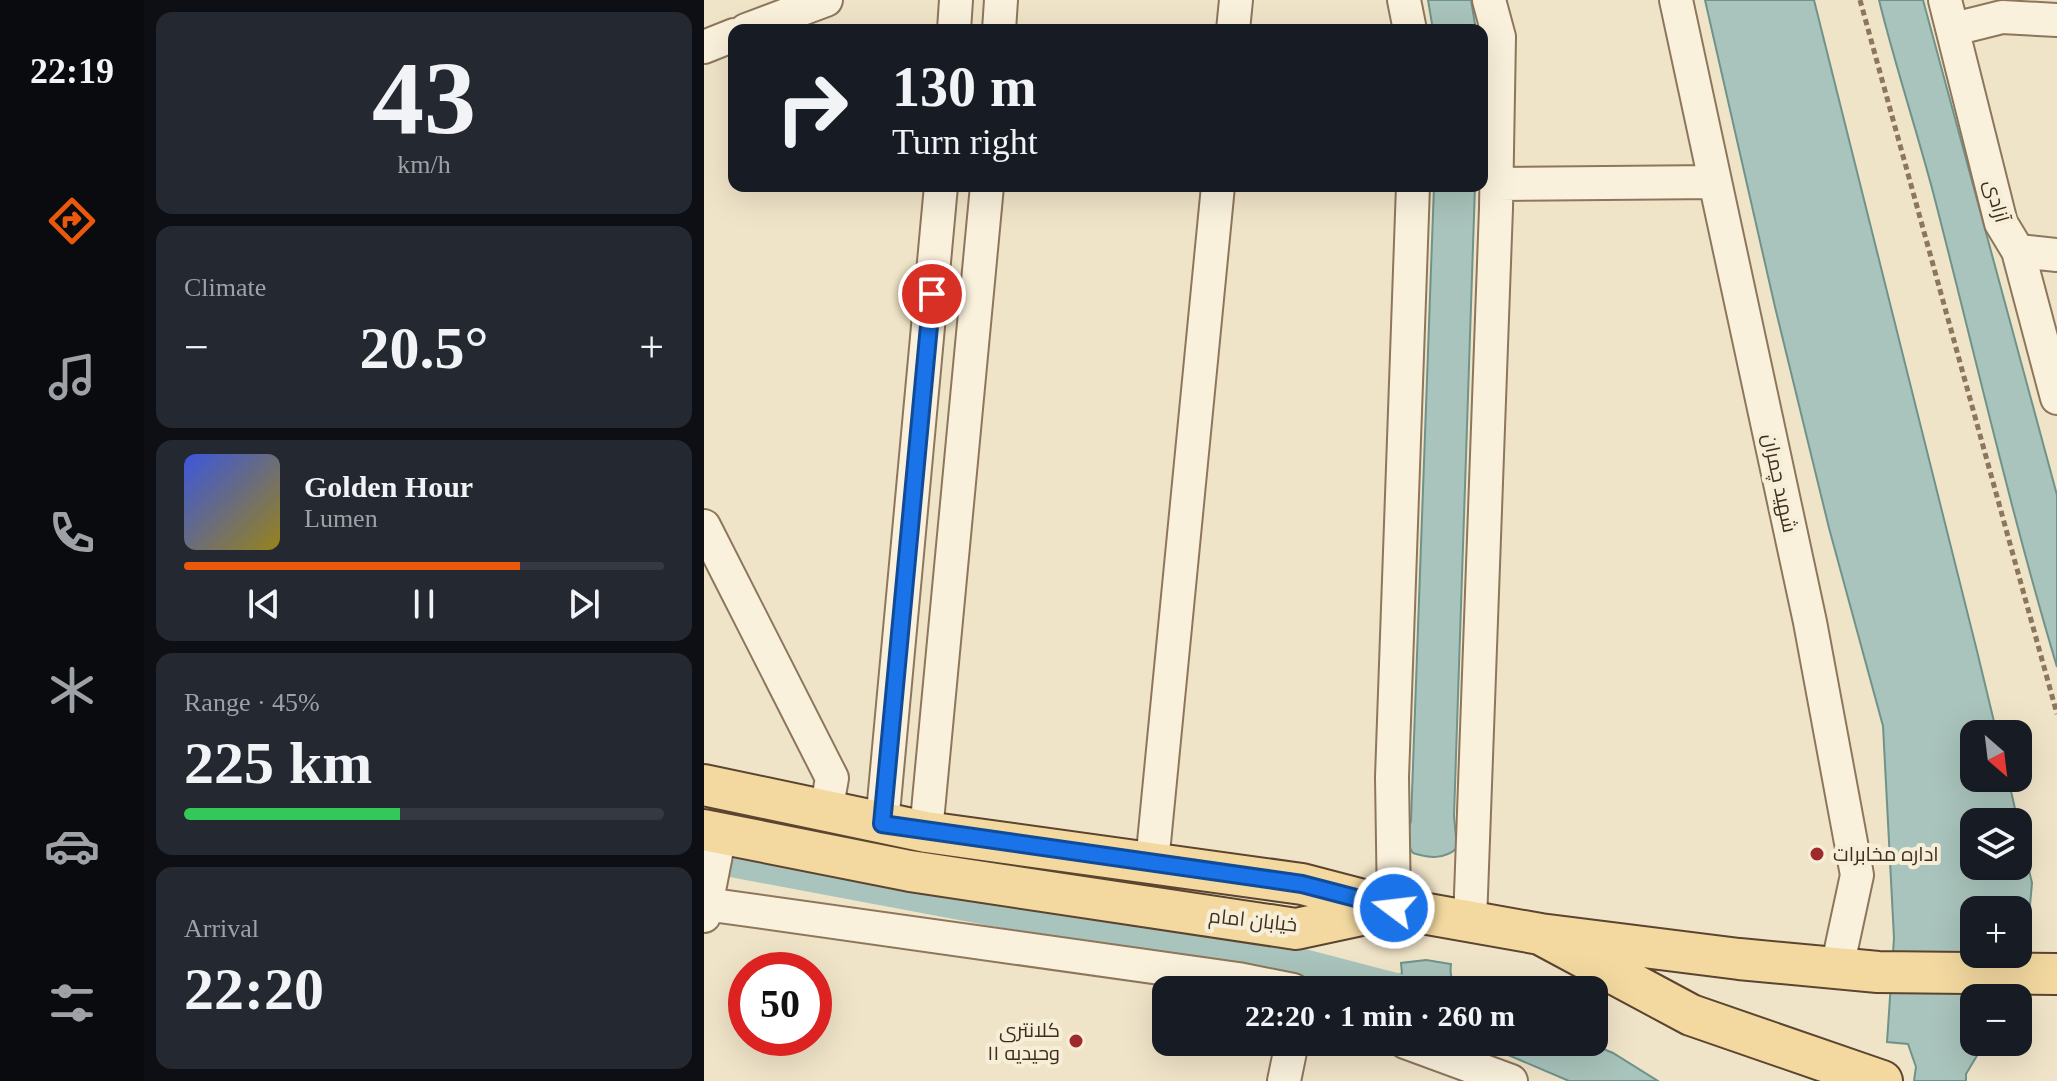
<!DOCTYPE html>
<html lang="en">
<head>
<meta charset="utf-8">
<style>
	:root { --surface:#171b24; --page:#242831; --text:#f1f3f6; --muted:#9ea1a6; --line:#363941; --accent:#ea580c }
	body { margin:0; font-family:"Times New Roman",Cairo,serif; background:var(--page); color:var(--text); height:100vh; display:flex; flex-direction:column; font-size:30px; white-space:nowrap }
	* { box-sizing:border-box; margin:0 }
	p { font-size:26px; color:var(--muted) }
	.icon { flex:none; width:44px; height:44px; fill:none; stroke:currentColor; stroke-width:2; stroke-linecap:round; stroke-linejoin:round }
	.map { position:relative; flex:1; overflow:hidden }
	.details { display:flex; flex-direction:column; gap:12px; padding:12px; background:#0d0f14; width:560px }
	.details>* { flex:none }
	.banner { position:absolute; left:24px; top:24px; width:760px; height:168px; border-radius:16px; box-shadow:0 8px 32px #0002; background:#171b24; color:var(--text); overflow:hidden }
	.needle { width:52px; rotate:152deg }
	.fabs { position:absolute; left:1256px; top:720px; display:grid; gap:16px }
	.fabs a { display:grid; place-items:center; width:72px; height:72px; border-radius:16px; background:var(--surface); box-shadow:0 8px 32px #0002; font-size:40px }
	.speed { position:absolute; left:24px; top:952px; display:flex; gap:16px; font-size:40px; font-weight:700; text-align:center }
	.speed>* { display:grid; place-content:center; width:104px; height:104px; border-radius:50%; background:var(--surface); box-shadow:0 8px 32px #0002; line-height:1 }
	.speed .limit { border:12px solid #d22; background:#fff; color:#111 }
	.pin { position:absolute; display:grid; place-items:center; width:68px; height:68px; color:#fff; margin:-34px; border:4px solid #fff; border-radius:50%; box-shadow:0 2px 8px #0007 }
	.me { position:absolute; width:88px; margin:-44px; rotate:285deg; stroke-linejoin:round; filter:drop-shadow(0 0 6px #0008) }
	.turn { display:flex; align-items:center; gap:28px; height:168px; padding:0 32px; font-size:36px }
	.turn .icon { width:104px; height:104px; stroke-width:2.5 }
	.turn b { display:block; font-size:56px; line-height:68px }
	.big { font-size:60px; font-weight:700; line-height:1.1 }
	.details .card { flex:1; display:flex; flex-direction:column; justify-content:center; gap:12px; min-width:0; padding:0 28px; border-radius:16px; background:var(--page) }
	.details .dial { align-items:center; gap:0 }
	.dial b { font-size:104px; line-height:1 }
	.song { display:flex; align-items:center; gap:24px }
	.cover { width:96px; height:96px; border-radius:12px; background:linear-gradient(135deg,hsl(230 70% 55%),hsl(50 70% 35%)) }
	.played { height:8px; border-radius:4px; background:linear-gradient(90deg,var(--accent) 70%,var(--line) 70%) }
	.keys { display:flex; justify-content:space-around; direction:ltr }
	.heat { display:flex; justify-content:space-between; align-items:center; font-size:44px; direction:ltr }
	.charge { height:12px; border-radius:6px; background:linear-gradient(90deg,#34c759 45%,var(--line) 0) }
	.trip { position:absolute; left:448px; top:976px; width:456px; height:80px; border-radius:16px; background:var(--surface); box-shadow:0 8px 32px #0002; font-weight:700; line-height:80px; text-align:center }
	main { display:flex; flex:1; min-height:0 }
	.dock { display:flex; flex-direction:column; width:144px; justify-content:space-around; align-items:center; background:#090b0e; color:var(--muted) }
	.dock .icon { width:56px; height:56px }
	.dock .selected { color:var(--accent) }
	.dock b { font-size:36px; color:var(--text) }
	.map>svg:first-child { display:block }
</style>
</head>
<body>
<main>
<nav class="dock">
<b>22:19</b>
<svg class="icon selected" aria-label="directions" viewBox="0 0 24 24"><path d="M12 3l9 9-9 9-9-9zM9 14v-3h6M13 9l2 2-2 2"/></svg>
<svg class="icon" aria-label="music" viewBox="0 0 24 24"><path d="M9 18V5l10-2v13"/><circle cx="6" cy="18" r="3"/><circle cx="16" cy="16" r="3"/></svg>
<svg class="icon" aria-label="phone" viewBox="0 0 24 24"><path d="M5 4h4l2 5-3 2q2 4 5 5l2-3 5 2v4C11 20 4 13 5 4z"/></svg>
<svg class="icon" aria-label="climate" viewBox="0 0 24 24"><path d="M12 3v18M4 7l16 10M4 17L20 7"/></svg>
<svg class="icon" aria-label="car" viewBox="0 0 24 24"><path d="M5 17H2v-5l4-1 3-4h7l3 4 3 1v5h-3M9 17h6M6 11h13"/><circle cx="7" cy="17" r="2"/><circle cx="17" cy="17" r="2"/></svg>
<svg class="icon" aria-label="filters" viewBox="0 0 24 24"><path d="M4 7h16M4 17h16"/><circle cx="9" cy="7" r="2"/><circle cx="15" cy="17" r="2"/></svg>
</nav>
<section class="details">
<div class="card dial"><b>43</b><p>km/h</p></div>
<div class="card"><p>Climate</p>
<div class="heat"><a>−</a><b class="big">20.5°</b><a>+</a></div>
</div>
<div class="card">
<div class="song"><i class="cover"></i><div><b>Golden Hour</b><p>Lumen</p></div></div>
<div class="played"></div>
<div class="keys"><svg class="icon" aria-label="previous" viewBox="0 0 24 24"><path d="M18 5L8 12l10 7zM5 5v14"/></svg><svg class="icon" aria-label="pause" viewBox="0 0 24 24"><path d="M8 5v14M16 5v14"/></svg><svg class="icon" aria-label="next" viewBox="0 0 24 24"><path d="M6 5l10 7-10 7zM19 5v14"/></svg></div>
</div>
<div class="card"><p>Range · 45%</p><b class="big">225 km</b><div class="charge"></div></div>
<div class="card"><p>Arrival</p><b class="big">22:20</b></div>
</section>
<div class="map">
<svg width="1353" height="1081" viewBox="0 0 1353 1081">
	<rect width="100%" height="100%" fill="#f0e4c8"/>
	<path fill="#a9c4bc" stroke="#6f938a" stroke-width="2" fill-rule="evenodd" d="M724 0H767L772 30H729Z
		M1001 0H1110L1273 651 1293 734H1270V778H1304L1328 883 1326 905 1314 937V910H1270V954H1312L1313 994 1312 998H1270V1042H1299L1296 1054H1274L1262 1074V1081H1210L1212 1067 1204 1044 1183 1042 1190 938 1179 726 1125 528 1071 307ZM1270 822H1314V866H1270Z
		M1175 0H1219L1353 495V667C1306 510 1270 350 1229 192 1212 128 1191 65 1175 0Z
		M730 186H771L750 816 753 848C740 860 725 858 709 853L701 840 707 821Z
		M722 960 747 964C745 979 749 984 763 990H680L682 977 698 974 697 963Z
		M774 1042H883L909 1053 954 1081H865Z"/>
	<g fill="none" stroke-linecap="round" stroke-linejoin="round">
		<path stroke="#a9c4bc" stroke-width="28" d="M27 863 288 912 581 958 703 990"/>
		<g stroke="#8d765c" stroke-width="36">
			<path id="minor" d="M700 0 706 30
				M972 0 1106 622 1153 875 1133 968
				M1241 0 1297 223 1314 251 1353 398
				M1250 29 1298 17 1353 20
				M42 30 122 0
				M250 30 252 0
				M295 30 297 0
				M529 30 532 0
				M0 47 30 35
				M793 184 1010 182
				M1314 251 1353 255
				M0 526 128 778 122 812
				M178 824 237 186
				M222 832 283 186
				M448 863 514 186
				M2 904 534 979 589 990
				M690 908 688 777 709 186
				M0 916 16 834
				M766 922 792 208 795 37 785 0
				M701 1042 807 1081
				M580 1081 588 1042"/>
		</g>
		<g stroke="#5b4430" stroke-width="44">
			<path id="major" d="M0 785 222 832 598 884 690 908 592 929 206 871 0 830
				M690 908 836 934
				M1178 1081 987 1015 836 934 1035 959 1174 972 1353 974"/>
		</g>
		<path stroke="#8d765c" stroke-width="5" stroke-dasharray="6 4" stroke-linecap="butt" d="M1156 0 1353 714"/>
		<use href="#minor" stroke="#faf1dc" stroke-width="32"/>
		<use href="#major" stroke="#f3d9a0" stroke-width="40"/>
	</g>
	<g fill="none" stroke-linecap="round" stroke-linejoin="round">
		<g stroke="#114b97" stroke-width="20">
			<path id="route" d="M228 294 178 824 598 884 690 908"/>
		</g>
		<use href="#route" stroke="#1a73e8" stroke-width="14"/>
	</g>
	<g fill="#9e2a2b" stroke="#f7eed8" stroke-width="3">
		<circle cx="1113" cy="854" r="8"/>
		<circle cx="372" cy="1041" r="8"/>
	</g>
	<g text-anchor="middle" stroke-width="8" stroke-linejoin="round" paint-order="stroke">
		<g font-size="20" fill="#3d2e20" stroke="#f7eed8">
			<text transform="translate(1293 201) rotate(74)" y="7">آزادی</text>
			<text transform="translate(1076 483) rotate(78)" y="7">شهید چمران</text>
			<text transform="translate(549 920) rotate(6)" y="7">خیابان امام</text>
		</g>
		<g font-size="20" fill="#3d2e20" stroke="#f7eed8" text-anchor="start">
			<text x="1129" y="861">اداره مخابرات</text>
			<text x="356" y="1037" text-anchor="end">کلانتری<tspan x="356" dy="23">۱۱ وحیدیه</tspan></text>
		</g>
	</g>
</svg>
<div class="fabs">
<a><svg class="needle" viewBox="-14 -14 28 28"><path d="M0-13l5 13h-10z" fill="#e53935"/><path d="M0 13l5-13h-10z" fill="#9ea1a6"/></svg></a>
<a><svg class="icon" aria-label="layers" viewBox="0 0 24 24"><path d="M12 4l9 5-9 5-9-5zM3 14l9 5 9-5"/></svg></a>
<a>+</a>
<a>−</a>
</div>
<div class="speed"><div class="limit">50</div></div>
<div class="pin" style="left:228px;top:294px;background:#d93025"><svg class="icon" aria-label="arrive" viewBox="0 0 24 24"><path d="M6 21V4h12l-3 4 3 4H6"/></svg></div>
<svg class="me" style="left:690px;top:908px" viewBox="-20 -20 40 40"><circle r="17" fill="#1a73e8" stroke="#fff" stroke-width="3"/><path d="M0-11L8 9 0 5-8 9z" fill="#fff"/></svg>
<div class="trip">22:20 · 1 min · 260 m</div>
<div class="banner">
<div class="turn"><svg class="icon" aria-label="right" viewBox="0 0 24 24"><path d="M7 20v-9h11M14 6l5 5-5 5"/></svg><div><b>130 m</b>Turn right</div></div>
</div>
</div>
</main>
</body>
</html>
